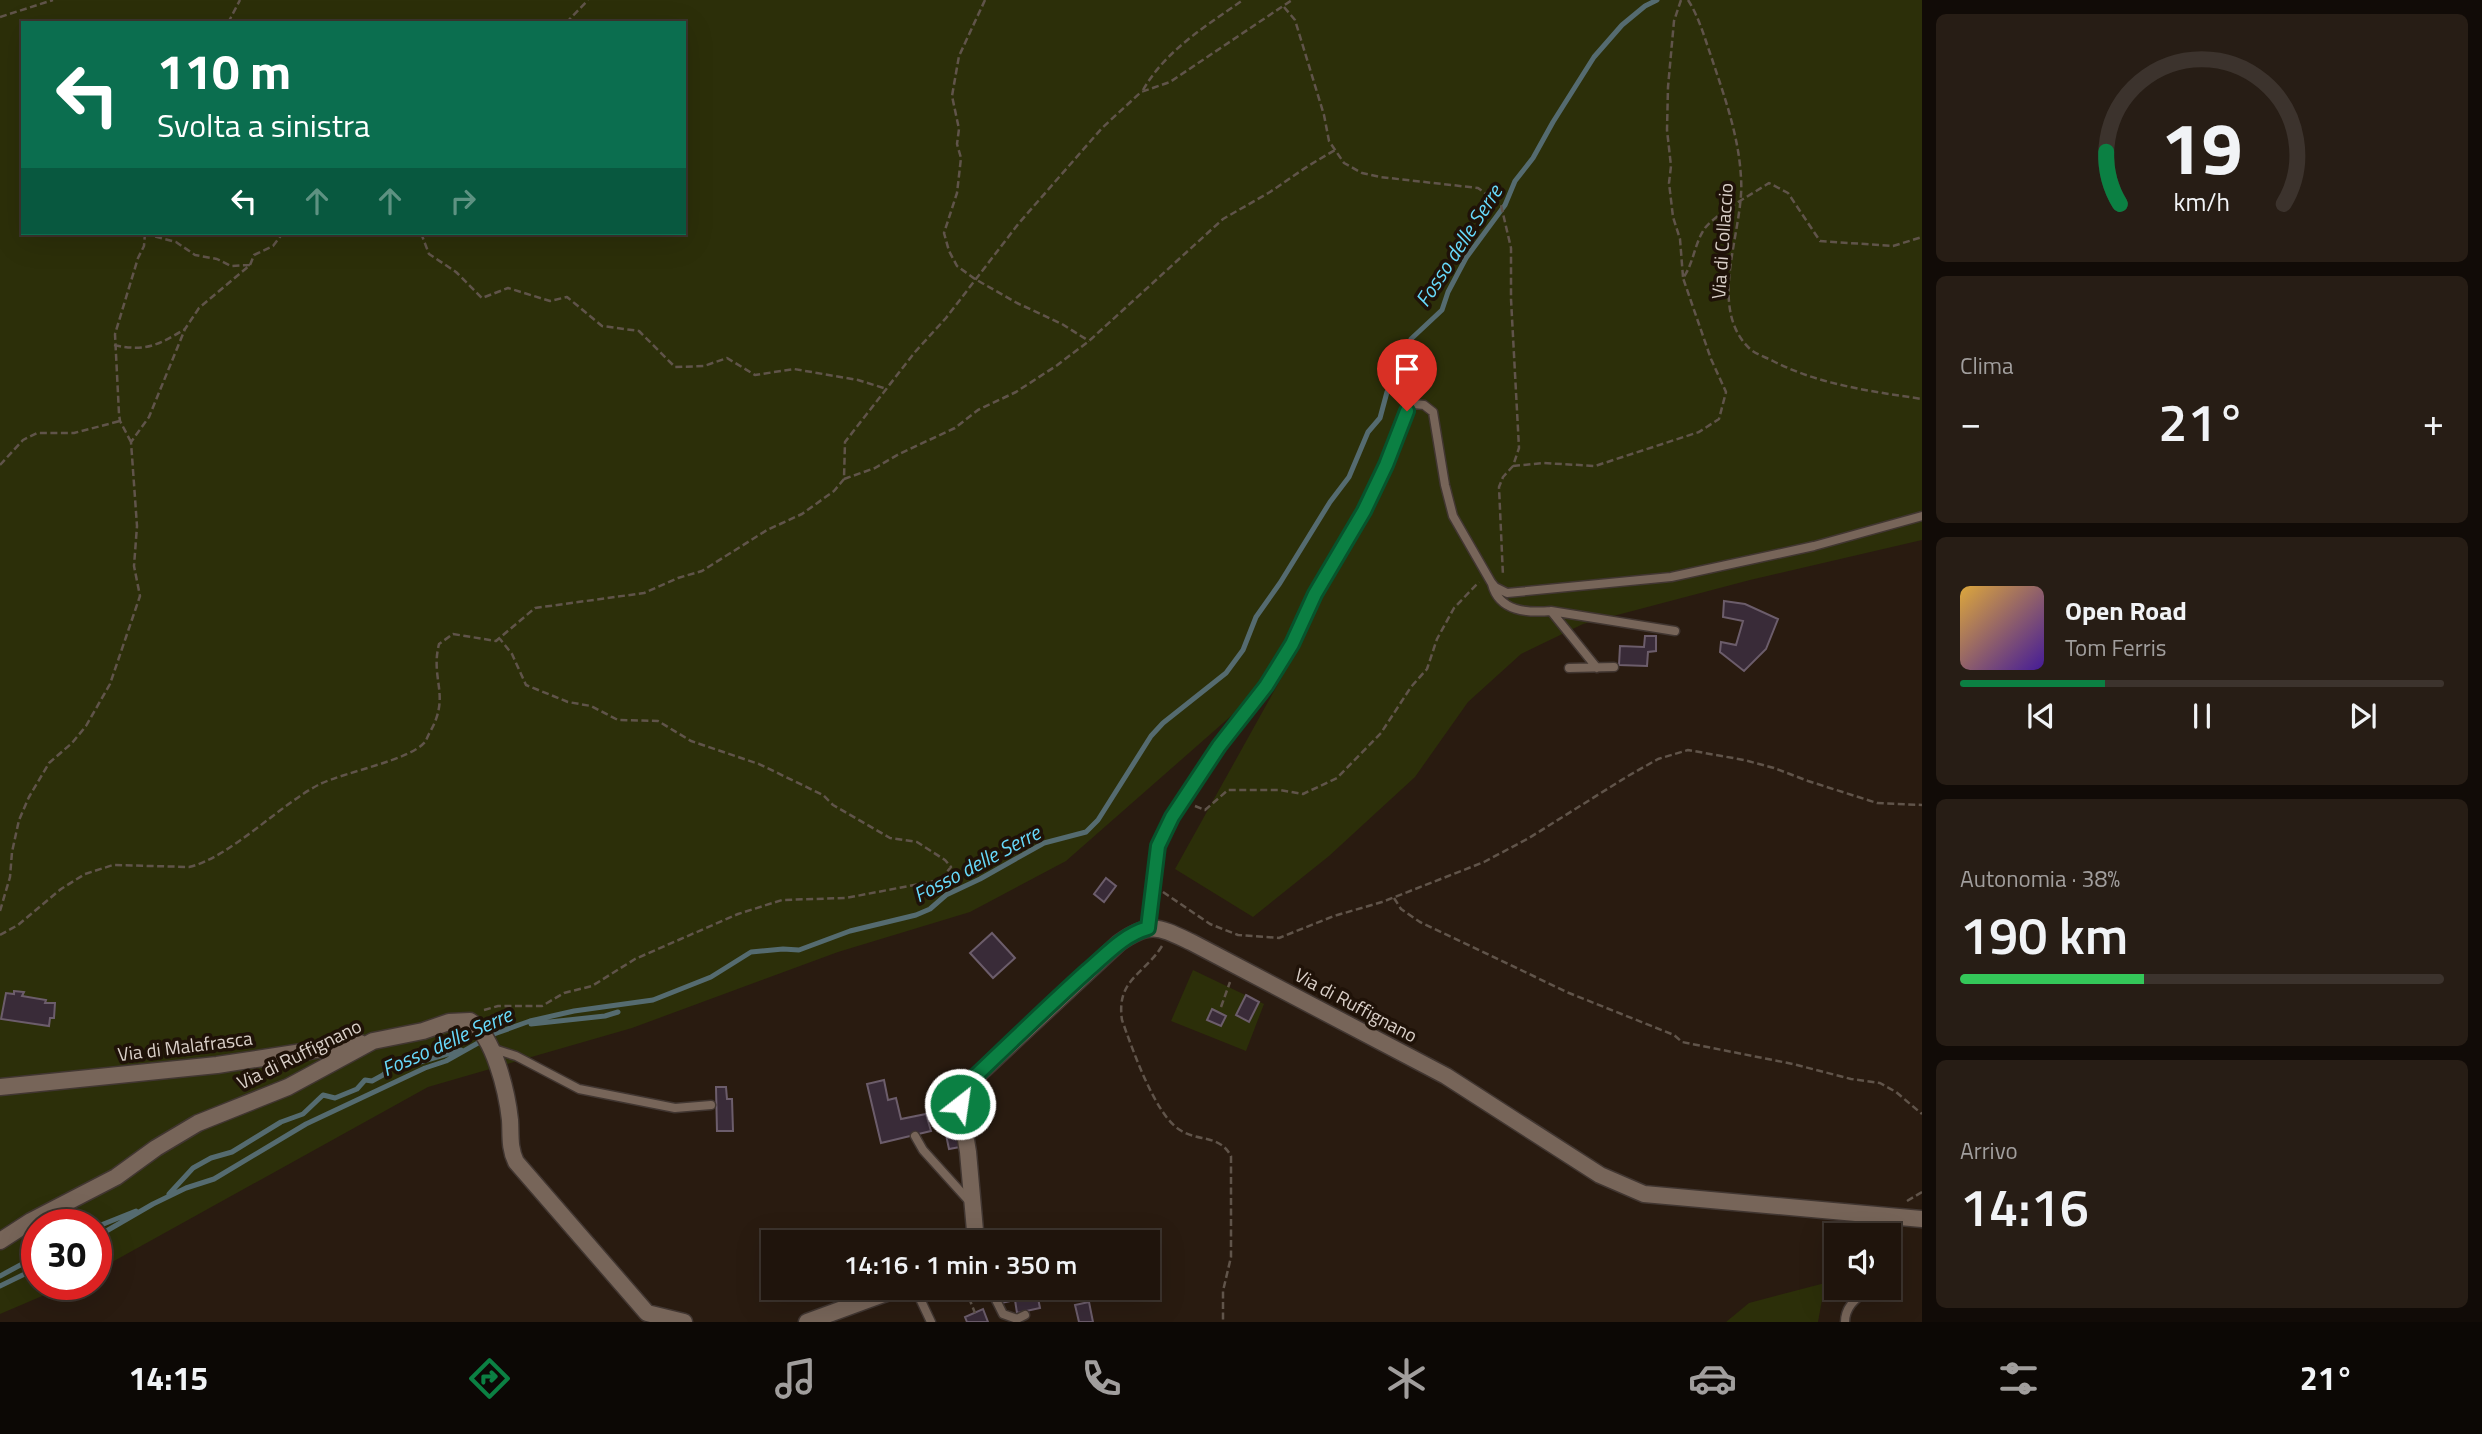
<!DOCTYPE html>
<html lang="it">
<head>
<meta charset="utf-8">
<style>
	:root { --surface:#1f140c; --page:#271d15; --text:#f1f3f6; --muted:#a19e9d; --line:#3c332d; --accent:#0b8043 }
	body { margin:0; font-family:"Titillium Web",sans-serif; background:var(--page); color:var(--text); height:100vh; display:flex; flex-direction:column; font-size:26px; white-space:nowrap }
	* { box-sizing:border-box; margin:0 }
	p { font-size:23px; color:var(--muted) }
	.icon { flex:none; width:38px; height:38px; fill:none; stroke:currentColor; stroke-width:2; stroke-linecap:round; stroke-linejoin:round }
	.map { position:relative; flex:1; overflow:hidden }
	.panel { display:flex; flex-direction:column; gap:14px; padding:14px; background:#110b07; width:560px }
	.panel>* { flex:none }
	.top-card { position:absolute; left:21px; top:21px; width:665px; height:214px; border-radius:0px; box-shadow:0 7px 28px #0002,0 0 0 2px var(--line); background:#0b6e4f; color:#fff; overflow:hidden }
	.controls { position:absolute; left:1824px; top:1223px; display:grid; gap:14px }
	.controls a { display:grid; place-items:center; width:77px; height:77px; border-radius:0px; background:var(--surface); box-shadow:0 7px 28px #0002,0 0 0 2px var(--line); font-size:35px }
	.speed { position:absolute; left:21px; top:1209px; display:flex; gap:14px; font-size:35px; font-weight:700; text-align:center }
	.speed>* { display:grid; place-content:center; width:91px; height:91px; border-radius:50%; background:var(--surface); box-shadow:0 7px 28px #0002,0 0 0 2px var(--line); line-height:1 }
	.speed .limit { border:10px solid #d22; background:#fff; color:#111 }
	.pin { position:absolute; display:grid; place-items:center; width:60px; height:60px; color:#fff; margin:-72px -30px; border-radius:50% 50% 50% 0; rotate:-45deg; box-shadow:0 0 7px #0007 }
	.pin .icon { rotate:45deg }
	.me { position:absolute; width:77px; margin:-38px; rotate:30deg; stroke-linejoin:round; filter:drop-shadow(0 0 5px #0008) }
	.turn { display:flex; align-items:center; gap:24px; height:147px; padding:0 21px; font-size:32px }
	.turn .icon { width:91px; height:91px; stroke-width:2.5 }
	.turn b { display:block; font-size:49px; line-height:60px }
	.lanes { display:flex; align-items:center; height:66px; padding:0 21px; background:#0003; justify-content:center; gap:35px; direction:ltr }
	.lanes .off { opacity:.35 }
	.big { font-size:52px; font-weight:600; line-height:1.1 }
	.panel .card { flex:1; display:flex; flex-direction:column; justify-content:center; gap:10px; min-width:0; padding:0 24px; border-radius:10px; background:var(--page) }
	.panel .dial { align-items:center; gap:0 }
	.dial svg { height:182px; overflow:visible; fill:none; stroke:var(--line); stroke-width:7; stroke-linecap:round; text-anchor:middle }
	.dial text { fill:var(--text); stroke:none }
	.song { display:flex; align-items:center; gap:21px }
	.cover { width:84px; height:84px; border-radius:10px; background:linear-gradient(135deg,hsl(40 70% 55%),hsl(260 70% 35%)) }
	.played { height:7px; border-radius:4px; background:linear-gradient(90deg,var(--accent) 30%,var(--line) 30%) }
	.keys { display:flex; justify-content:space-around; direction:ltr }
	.heat { display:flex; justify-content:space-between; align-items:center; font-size:38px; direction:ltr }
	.charge { height:10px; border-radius:5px; background:linear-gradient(90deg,#34c759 38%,var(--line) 0) }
	.trip { position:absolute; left:761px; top:1230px; width:399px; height:70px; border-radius:0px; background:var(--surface); box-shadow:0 7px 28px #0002,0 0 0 2px var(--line); font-weight:600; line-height:70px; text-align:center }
	.tab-bar { display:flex; height:112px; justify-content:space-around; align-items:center; background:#0c0805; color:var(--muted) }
	.tab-bar .icon { width:49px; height:49px }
	.tab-bar .current { color:var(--accent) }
	.tab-bar b { font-size:32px; color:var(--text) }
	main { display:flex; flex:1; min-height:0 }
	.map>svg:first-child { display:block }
</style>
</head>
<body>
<main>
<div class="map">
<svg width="1922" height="1322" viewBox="0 0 1922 1322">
	<rect width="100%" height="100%" fill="#291b10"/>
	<path fill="#2c2f09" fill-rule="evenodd" d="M0 0H1922V540L1750 580 1583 624 1521 654 1468 702 1415 777 1329 856 1253 917 1175 869 1288 666 1066 861 970 912 838 952 632 1028 428 1087 96 1271V1225H37V1284L68 1285 0 1314ZM23 23H684V233H23Z
		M1193 970 1264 1004 1246 1051 1171 1021Z
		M1825 1283 1818 1322H1726L1749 1303Z"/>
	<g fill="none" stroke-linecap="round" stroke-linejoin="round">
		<path stroke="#556b70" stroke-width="5" d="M531 1024 605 1016 618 1012
			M169 1194 193 1168 211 1158 232 1152 281 1122 303 1114 323 1095 335 1098 357 1089 365 1080 372 1081 383 1075 391 1068 403 1067 461 1050
			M96 1227 136 1211
			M96 1237 153 1204 186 1188 214 1179 306 1124 425 1068 446 1061 494 1034 530 1021 574 1011 653 1000 711 977 751 952 783 949 799 950 850 931 916 915 930 909 946 895 980 879 1044 843 1086 832 1098 820 1151 736 1163 723 1226 673 1243 650 1256 617 1280 583 1330 502 1349 477 1368 432 1380 418 1387 392 1398 384 1411 339 1442 310 1448 292 1466 258 1505 205 1515 181 1533 158 1553 122 1594 57 1622 25 1645 6 1657 0
			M0 1276 37 1256
			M0 1286 37 1268"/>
	</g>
	<path fill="#392b38" stroke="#6c5d6b" stroke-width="2" d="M1724 601 1745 604 1778 619 1766 649 1744 671 1720 652 1721 642 1736 645 1743 621 1723 617Z
		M1645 636H1656V651L1648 652 1647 666 1619 665 1620 646 1644 647Z
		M1106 878 1116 886 1104 902 1094 894Z
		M992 933 1015 958 993 978 970 953Z
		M14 991 24 992 22 996 46 1000 45 1003H55L54 1018H50L49 1026 1 1019 6 993 14 994Z
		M1246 995 1259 1002 1249 1022 1236 1015Z
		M1212 1009 1226 1016 1221 1026 1207 1020Z
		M884 1080 888 1100 896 1098 901 1119 926 1114 931 1131 881 1143 867 1084Z
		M716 1087H726L727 1099H732L733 1131H717Z
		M956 1128 960 1147 949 1149 945 1130Z
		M998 1288H1036L1040 1308 1017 1313 1015 1300 1001 1303Z
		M1089 1302 1093 1322H1079L1075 1305Z
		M983 1309 988 1322H967L965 1317Z"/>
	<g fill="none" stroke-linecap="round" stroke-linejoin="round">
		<g stroke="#413631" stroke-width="11">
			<path id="service" d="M1492 584C1499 612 1528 613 1551 611L1597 668
				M1551 611 1675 631
				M1569 668 1614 667
				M1148 927 1158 846 1172 817 1219 746 1266 686 1292 644 1316 594 1364 511 1386 465 1407 411 1414 404 1424 405 1433 412 1445 485 1453 516 1491 582 1495 587 1507 593 1671 577 1814 546 1922 516
				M491 1048 516 1056 579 1089 675 1108 711 1105
				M915 1136 923 1150 970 1202
				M1884 1236 1886 1214
				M915 1288 931 1322
				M990 1288 1003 1314 1017 1319 1025 1315
				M1845 1322C1845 1306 1857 1298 1869 1288"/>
		</g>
		<g stroke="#413631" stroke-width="19">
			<path id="minor" d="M0 1087 217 1065 360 1043
				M0 1241 31 1221 116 1177 156 1148 198 1123 288 1087 373 1041 423 1031 449 1022 470 1021C494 1036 507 1092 510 1120 511 1135 509 1148 516 1162L647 1313 684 1322
				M976 1242 968 1152 960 1104 966 1086 1119 943C1150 921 1159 927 1191 942L1446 1076 1600 1175 1644 1194 1922 1219
				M807 1322 900 1288"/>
		</g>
		<path stroke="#60544a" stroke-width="2.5" stroke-dasharray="7 3.5" stroke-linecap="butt" d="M985 0 959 56 952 96 959 129 957 144 961 158 957 193 944 233 949 251 957 266 975 279 1017 303 1062 324 1089 341
			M1681 0 1674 21 1668 87 1667 130 1671 166 1669 183 1673 217 1680 239 1683 277
			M1688 0C1699 17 1705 39 1712 59 1725 98 1739 137 1741 178 1745 229 1706 306 1749 348 1755 354 1765 357 1773 361 1820 385 1870 391 1922 399
			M1284 7 1295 20 1324 115 1329 141 1344 163 1362 173 1380 177 1478 188 1501 205 1511 248V299L1519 448 1513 466 1503 477 1499 487 1503 576
			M0 17 53 0
			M228 23 240 0
			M566 23 588 0
			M1143 90C1166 50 1206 26 1243 0
			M421 233 429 254 456 272 482 298 508 288 550 301 567 297 602 326 639 331 675 367 704 366 727 358 755 375 794 369 858 380 887 389
			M145 234 176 242 195 255 217 259 231 266 250 265
			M114 345C145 352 159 345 185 329
			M131 442 120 421 119 414 115 334 138 258 144 246 145 233
			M0 465 23 440 37 433H74L120 421
			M1513 466 1544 463 1595 466 1699 432 1719 419 1726 392 1711 359 1683 278C1694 263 1694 244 1705 228 1718 212 1751 195 1769 183L1788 193 1820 241 1893 246 1922 237
			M844 479 875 468 899 454 955 428 978 410 1016 392 1056 366 1089 341 1223 219 1270 192 1308 166 1335 150
			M1195 806 1205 810 1228 790H1280L1303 794 1337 778 1381 733 1411 687 1427 669 1437 639 1454 608 1479 582
			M1163 892 1210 924 1238 935 1279 938 1334 916 1382 902 1484 862 1529 838 1628 776 1658 759 1688 750 1744 760 1774 768 1808 781 1877 803 1922 805
			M1394 898 1401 909 1420 922 1569 993 1674 1035 1682 1042 1793 1064 1851 1079 1880 1083 1896 1092 1922 1114
			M0 911 10 877 12 852 19 820 29 797 49 763 72 743 86 726 110 684 140 596 134 566 137 526 131 442 149 417 185 329 199 308 250 265 254 255 273 246 283 233
			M0 935 18 925 61 889 85 874 113 865 189 867C231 857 279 805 320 784 345 772 410 760 425 742 427 739 428 735 430 732 451 695 430 680 439 644L453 634 496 641 535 608 644 593 678 578 702 571 767 530 802 514 834 491 844 479 845 442 915 352 946 318 1019 223 1102 128 1141 92 1170 82 1292 0
			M1162 946C1144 975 1116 979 1122 1020 1132 1048 1155 1115 1180 1130 1198 1142 1219 1134 1231 1156V1257L1223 1291V1322
			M1221 1007 1230 982
			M484 1010 498 1006H542L564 993 592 986 635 959 738 914 782 900 846 898 940 880 951 867 945 860 917 842 890 838 833 805 823 795 759 764 691 741 658 721 618 720 591 706 568 702 526 685 512 654 500 639
			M1907 1201 1922 1192
			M965 1288 975 1313"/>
		<use href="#service" stroke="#776559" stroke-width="8"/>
		<use href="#minor" stroke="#776559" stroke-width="16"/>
	</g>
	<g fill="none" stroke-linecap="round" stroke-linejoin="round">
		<g stroke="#07532c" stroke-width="18">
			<path id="route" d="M960 1104 965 1086C1006 1047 1046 1008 1087 971 1106 955 1123 935 1148 928L1158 846 1172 817 1219 746 1266 686 1292 644 1315 594 1364 511 1386 465 1407 411"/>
		</g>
		<use href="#route" stroke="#0b8043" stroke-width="12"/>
	</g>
	<g text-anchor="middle" stroke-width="7" stroke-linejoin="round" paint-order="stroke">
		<g font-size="19" fill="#d9cfc8" stroke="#1f1208">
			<text transform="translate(1722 241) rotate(-86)" y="7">Via di Collaccio</text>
			<text transform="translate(1356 1005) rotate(28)" y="7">Via di Ruffignano</text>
			<text transform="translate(185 1046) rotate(-7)" y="7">Via di Malafrasca</text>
			<text transform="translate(299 1054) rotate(-26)" y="7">Via di Ruffignano</text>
		</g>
		<g font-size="21" font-style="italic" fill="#67d9fb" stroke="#1f1208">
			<text transform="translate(1459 246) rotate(-57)" y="7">Fosso delle Serre</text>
			<text transform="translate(977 864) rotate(-28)" y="7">Fosso delle Serre</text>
			<text transform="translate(447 1042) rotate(-24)" y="7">Fosso delle Serre</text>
		</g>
	</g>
</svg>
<div class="controls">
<a><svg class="icon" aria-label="sound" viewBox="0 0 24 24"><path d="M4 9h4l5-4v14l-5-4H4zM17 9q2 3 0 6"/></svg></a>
</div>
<div class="speed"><div class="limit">30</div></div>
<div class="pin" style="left:1407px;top:411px;background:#d93025"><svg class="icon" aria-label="arrive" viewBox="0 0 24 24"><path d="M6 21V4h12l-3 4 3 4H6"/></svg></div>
<svg class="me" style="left:960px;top:1104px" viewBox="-20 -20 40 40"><circle r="17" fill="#0b8043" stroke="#fff" stroke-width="3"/><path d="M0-11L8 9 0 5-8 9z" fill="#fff"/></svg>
<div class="trip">14:16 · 1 min · 350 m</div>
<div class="top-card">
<div class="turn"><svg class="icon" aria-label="left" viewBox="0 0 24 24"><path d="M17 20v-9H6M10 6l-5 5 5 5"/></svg><div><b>110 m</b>Svolta a sinistra</div></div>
<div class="lanes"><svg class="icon" aria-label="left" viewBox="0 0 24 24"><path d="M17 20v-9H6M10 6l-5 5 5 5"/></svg><svg class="icon off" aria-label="ahead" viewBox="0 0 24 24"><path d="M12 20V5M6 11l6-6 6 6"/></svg><svg class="icon off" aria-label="ahead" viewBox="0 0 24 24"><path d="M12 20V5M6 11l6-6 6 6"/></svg><svg class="icon off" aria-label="right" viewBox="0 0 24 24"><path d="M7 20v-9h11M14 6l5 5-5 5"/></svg></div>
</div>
</div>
<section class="panel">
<div class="card dial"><svg viewBox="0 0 100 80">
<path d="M14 69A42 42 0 1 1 86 69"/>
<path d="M14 69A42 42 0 0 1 8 46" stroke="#0b8043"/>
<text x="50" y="56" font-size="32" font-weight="700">19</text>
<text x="50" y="72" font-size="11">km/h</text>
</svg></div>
<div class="card"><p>Clima</p>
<div class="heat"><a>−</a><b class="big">21°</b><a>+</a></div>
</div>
<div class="card">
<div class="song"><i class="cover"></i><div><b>Open Road</b><p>Tom Ferris</p></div></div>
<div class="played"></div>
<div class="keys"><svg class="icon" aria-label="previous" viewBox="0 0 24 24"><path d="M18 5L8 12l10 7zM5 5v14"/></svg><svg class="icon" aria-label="pause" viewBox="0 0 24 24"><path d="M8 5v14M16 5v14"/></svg><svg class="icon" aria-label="next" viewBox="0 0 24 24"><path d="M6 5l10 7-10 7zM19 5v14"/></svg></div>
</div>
<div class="card"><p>Autonomia · 38%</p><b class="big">190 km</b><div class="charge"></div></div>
<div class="card"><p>Arrivo</p><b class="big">14:16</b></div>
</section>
</main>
<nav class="tab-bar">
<b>14:15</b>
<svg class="icon current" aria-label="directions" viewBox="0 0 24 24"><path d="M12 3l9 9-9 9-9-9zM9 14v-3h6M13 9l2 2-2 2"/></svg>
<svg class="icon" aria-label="music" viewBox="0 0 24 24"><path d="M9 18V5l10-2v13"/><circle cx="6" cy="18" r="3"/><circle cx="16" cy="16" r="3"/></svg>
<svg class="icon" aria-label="phone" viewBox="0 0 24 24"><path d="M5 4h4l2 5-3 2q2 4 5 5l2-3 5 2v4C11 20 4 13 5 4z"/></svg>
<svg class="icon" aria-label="climate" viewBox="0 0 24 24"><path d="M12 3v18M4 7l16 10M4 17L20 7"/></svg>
<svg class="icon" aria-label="car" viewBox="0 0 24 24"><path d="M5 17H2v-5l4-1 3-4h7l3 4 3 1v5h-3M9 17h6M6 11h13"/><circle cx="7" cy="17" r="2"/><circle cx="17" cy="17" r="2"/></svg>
<svg class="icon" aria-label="filters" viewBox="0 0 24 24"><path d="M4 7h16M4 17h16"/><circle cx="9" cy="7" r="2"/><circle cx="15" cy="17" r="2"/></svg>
<b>21°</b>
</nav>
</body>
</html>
